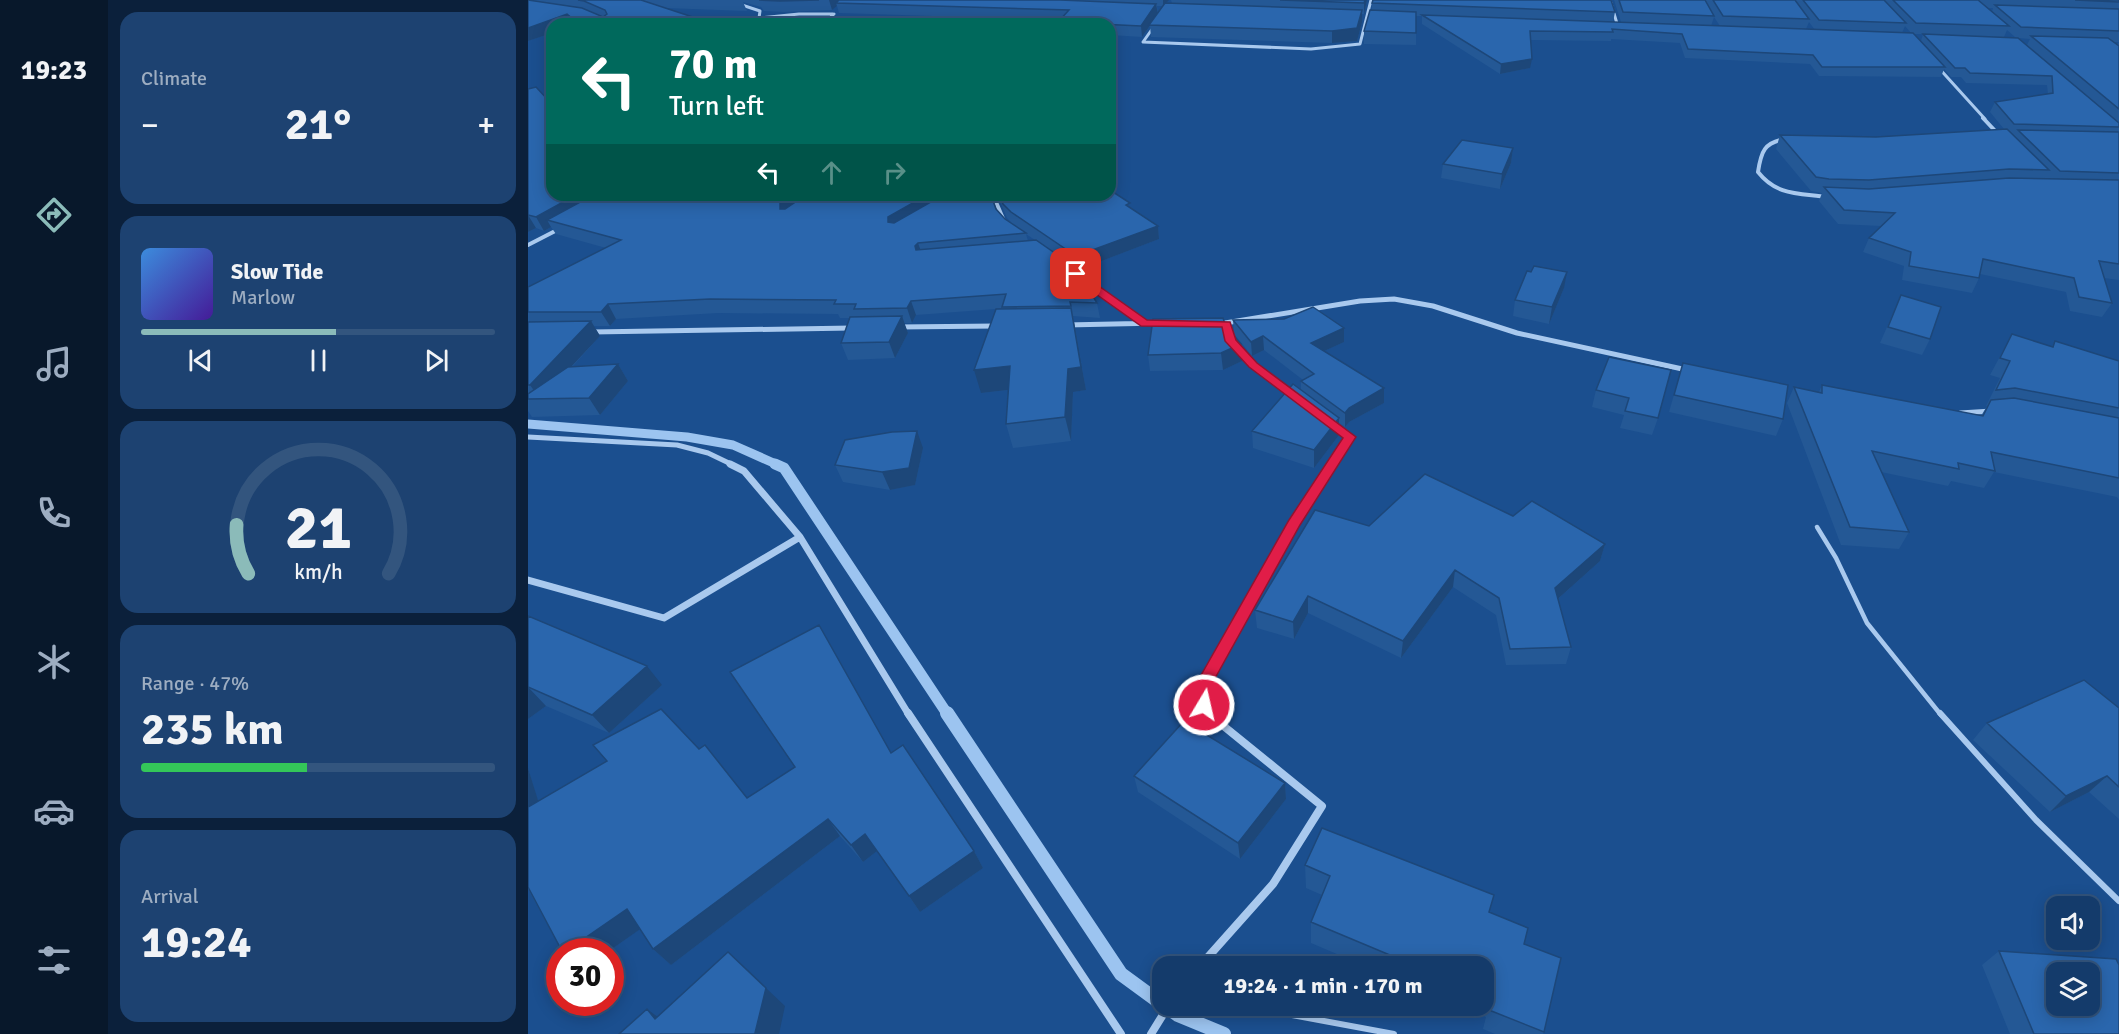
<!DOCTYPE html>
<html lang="en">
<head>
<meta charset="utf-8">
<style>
	:root { --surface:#143b6b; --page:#1d4271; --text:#f1f3f6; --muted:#9dadc1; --line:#33557e; --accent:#8bbbb9 }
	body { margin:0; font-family:Signika,sans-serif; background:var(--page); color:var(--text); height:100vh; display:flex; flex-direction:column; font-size:22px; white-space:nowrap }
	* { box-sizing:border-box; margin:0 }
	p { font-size:20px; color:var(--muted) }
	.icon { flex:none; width:33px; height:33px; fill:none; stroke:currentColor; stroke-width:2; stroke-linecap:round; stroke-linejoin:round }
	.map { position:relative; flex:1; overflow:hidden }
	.drawer { display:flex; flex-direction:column; gap:12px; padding:12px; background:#0b203b; width:420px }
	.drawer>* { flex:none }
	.guide { position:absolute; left:18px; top:18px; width:570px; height:183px; border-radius:18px; box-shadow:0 3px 15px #0003,0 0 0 2px var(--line); background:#00695c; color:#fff; overflow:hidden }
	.tools { position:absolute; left:1518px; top:896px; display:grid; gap:12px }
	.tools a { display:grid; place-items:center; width:54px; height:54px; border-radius:12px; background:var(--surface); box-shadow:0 3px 15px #0003,0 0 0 2px var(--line); font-size:30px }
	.speed { position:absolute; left:18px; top:938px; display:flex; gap:12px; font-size:30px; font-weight:700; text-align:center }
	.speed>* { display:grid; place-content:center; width:78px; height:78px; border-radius:50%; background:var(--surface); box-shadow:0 3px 15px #0003,0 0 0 2px var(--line); line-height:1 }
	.speed .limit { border:9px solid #d22; background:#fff; color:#111 }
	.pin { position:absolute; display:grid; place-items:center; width:51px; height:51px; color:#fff; margin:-26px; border-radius:12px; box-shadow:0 3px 9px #0006 }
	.me { position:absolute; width:66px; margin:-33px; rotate:9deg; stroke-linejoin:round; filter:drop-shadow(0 0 4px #0008) }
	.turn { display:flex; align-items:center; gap:21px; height:126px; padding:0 24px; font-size:27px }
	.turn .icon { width:78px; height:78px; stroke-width:2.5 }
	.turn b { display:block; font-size:42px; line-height:51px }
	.lanes { display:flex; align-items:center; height:57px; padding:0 24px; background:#0003; justify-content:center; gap:30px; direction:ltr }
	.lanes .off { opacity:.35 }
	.big { font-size:45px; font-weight:800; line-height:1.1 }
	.drawer .tile { flex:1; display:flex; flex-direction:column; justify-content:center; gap:9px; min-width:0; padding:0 21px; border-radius:18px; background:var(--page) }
	.drawer .dial { align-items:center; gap:0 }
	.dial svg { height:156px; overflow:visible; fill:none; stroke:var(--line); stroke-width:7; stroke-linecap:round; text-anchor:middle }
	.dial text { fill:var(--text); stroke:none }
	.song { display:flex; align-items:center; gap:18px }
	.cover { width:72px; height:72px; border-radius:9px; background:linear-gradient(135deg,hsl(210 70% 55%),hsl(260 70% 35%)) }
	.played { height:6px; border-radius:3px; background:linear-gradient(90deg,var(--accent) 55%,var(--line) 55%) }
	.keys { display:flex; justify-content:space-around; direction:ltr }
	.heat { display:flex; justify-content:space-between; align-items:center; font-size:33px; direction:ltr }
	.charge { height:9px; border-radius:4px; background:linear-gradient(90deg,#34c759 47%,var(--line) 0) }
	.trip { position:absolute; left:624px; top:956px; width:342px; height:60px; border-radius:18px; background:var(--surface); box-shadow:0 3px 15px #0003,0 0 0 2px var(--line); font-weight:800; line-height:60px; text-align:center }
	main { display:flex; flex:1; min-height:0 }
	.tab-bar { display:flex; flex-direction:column; width:108px; justify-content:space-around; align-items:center; background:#08182b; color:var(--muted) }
	.tab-bar .icon { width:42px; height:42px }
	.tab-bar .selected { color:var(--accent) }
	.tab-bar b { font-size:27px; color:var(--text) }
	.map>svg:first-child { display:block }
</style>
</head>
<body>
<main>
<nav class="tab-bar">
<b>19:23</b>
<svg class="icon selected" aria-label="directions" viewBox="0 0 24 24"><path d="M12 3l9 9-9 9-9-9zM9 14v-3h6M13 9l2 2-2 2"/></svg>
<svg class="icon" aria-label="music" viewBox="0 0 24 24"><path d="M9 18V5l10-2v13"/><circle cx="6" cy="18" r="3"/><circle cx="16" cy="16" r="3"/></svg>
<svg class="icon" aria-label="phone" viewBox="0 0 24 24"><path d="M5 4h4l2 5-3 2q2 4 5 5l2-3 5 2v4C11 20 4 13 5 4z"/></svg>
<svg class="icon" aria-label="climate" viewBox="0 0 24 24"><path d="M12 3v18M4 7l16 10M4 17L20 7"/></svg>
<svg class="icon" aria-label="car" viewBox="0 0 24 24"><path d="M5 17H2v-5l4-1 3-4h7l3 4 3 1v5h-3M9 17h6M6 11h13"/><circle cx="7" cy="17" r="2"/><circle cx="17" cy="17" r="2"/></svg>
<svg class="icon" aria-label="filters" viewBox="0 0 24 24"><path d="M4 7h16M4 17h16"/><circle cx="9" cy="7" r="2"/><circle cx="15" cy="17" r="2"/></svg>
</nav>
<section class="drawer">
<div class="tile"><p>Climate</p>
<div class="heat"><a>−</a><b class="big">21°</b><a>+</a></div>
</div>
<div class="tile">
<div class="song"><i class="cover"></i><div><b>Slow Tide</b><p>Marlow</p></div></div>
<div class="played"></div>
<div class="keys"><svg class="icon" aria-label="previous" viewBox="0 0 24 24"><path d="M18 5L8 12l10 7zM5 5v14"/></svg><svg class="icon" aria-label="pause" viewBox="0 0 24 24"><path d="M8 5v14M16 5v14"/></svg><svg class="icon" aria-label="next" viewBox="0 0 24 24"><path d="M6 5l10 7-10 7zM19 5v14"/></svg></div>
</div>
<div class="tile dial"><svg viewBox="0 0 100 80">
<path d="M14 69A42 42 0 1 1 86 69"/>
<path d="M14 69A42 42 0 0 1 8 44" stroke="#8bbbb9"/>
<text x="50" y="56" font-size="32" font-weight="700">21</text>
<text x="50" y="72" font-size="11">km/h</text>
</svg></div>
<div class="tile"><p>Range · 47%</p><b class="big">235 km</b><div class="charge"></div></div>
<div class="tile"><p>Arrival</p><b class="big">19:24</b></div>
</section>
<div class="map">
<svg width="1591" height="1034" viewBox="0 0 1591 1034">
	<rect width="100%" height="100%" fill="#1b4f8f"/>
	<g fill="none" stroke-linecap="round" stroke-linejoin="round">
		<path stroke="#9cc4f0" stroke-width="9" d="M0 424 159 437 205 445 250 465"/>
		<path stroke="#9cc4f0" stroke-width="11" d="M247 464 256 468 420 715"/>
		<path stroke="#9cc4f0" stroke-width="14" d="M419 713 593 974 634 1004
			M636 1005 650 1015 696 1034"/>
		<path stroke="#a9c9ee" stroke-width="4.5" d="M1289 527 1308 558 1339 623 1413 715"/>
		<path stroke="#a9c9ee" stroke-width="6" d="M1412 713 1508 820 1591 901
			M710 1005 866 1034"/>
		<path stroke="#a9c9ee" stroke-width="3" d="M199 0 232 11 231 18 271 14H305
			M1082 0 1090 27
			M295 24 306 14
			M627 25 615 42 783 49 832 44 843 0
			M1409 66 1457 119"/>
		<path stroke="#a9c9ee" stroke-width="4" d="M1455 118 1471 135
			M1258 139C1236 142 1233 152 1230 172 1249 196 1270 193 1299 197
			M465 195 476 221
			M0 245 33 228"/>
		<path stroke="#a9c9ee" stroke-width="5" d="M549 275 616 323
			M691 324 832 301 866 299 905 306 989 333 1159 370
			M538 325 633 323
			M370 327 468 326
			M64 332 324 328
			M709 348 725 365 766 395
			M1432 413 1464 411
			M0 437 149 445 180 453 205 465
			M804 465 822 437 805 425"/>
		<path stroke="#a9c9ee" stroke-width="7" d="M202 464 216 471 272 537 381 715
			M0 580 136 618 272 537
			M685 715 676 705 677 682 766 523 805 464"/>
		<path stroke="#a9c9ee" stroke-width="8" d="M380 713 593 1034
			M672 966 745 884 794 806 698 728 684 713
			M623 1034 641 1005"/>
	</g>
	<path fill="#245895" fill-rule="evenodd" d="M0 0H640L638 3H644L643 0H839L836 14H834V22L829 41 804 43 623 37 622 26 614 37 582 35V24H530V22L532 20 311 13 309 6 304 10 256 12 236 11 233 7 215 2 219 11 137 8 186 24H24V33L0 41ZM629 6H635L630 13Z
		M1086 0H1591V42H1585L1590 45 1591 42V280L1576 278 1584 303 1574 317 1542 311 1538 292 1452 274 1451 278 1444 293 1374 280 1376 266 1335 252 1341 238 1353 226 1310 224 1291 201 1294 193 1283 191 1248 149 1252 135 1348 137 1476 129 1462 112 1467 102 1520 94 1519 85 1438 83 1433 77H1423L1416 69 1413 77 1291 76 1282 64 1157 58 1152 43 1083 39V41L1003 40 1002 68 972 74 894 24V16H888V45L836 44V31L844 10V3L1087 12 1085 22H1093ZM1459 8H1465L1464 12ZM1186 17 1192 26H1183ZM1281 22 1287 30 1278 29ZM1377 26 1383 33H1374ZM1479 30 1487 37H1476ZM1386 34H1395L1393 41ZM1491 38 1502 39 1499 45Z
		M0 89 24 195 468 209 477 219 483 222 479 218 469 195H582L630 226 631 239 550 270 547 268 569 303 572 318 545 316 558 390 545 392 543 441 485 448 478 424 480 390 453 393 468 309 388 315 384 323H376L380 333 367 358 320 360 313 343 322 318H312L310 314 190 313 88 319 82 326H66L72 336 44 367 90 364 100 381 72 415 4 417 0 411V287L78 248 28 234 23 227 16 231 8 228 0 232ZM498 234 507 240 500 241Z
		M985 148 983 163 972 189 913 178 915 164Z
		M1003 272 1036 288 1021 324 985 316 987 300Z
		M1373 295 1402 339 1394 355 1352 343Z
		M705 320 816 328V342L796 351 856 403 821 422 817 427 811 423V435L786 468 725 448 724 431 773 390V381L775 380 736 350 724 356 706 334Z
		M698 327 713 344 714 361 695 370 622 371 620 355Z
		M1484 334 1524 347 1527 341 1591 361V500L1589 497 1466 472 1456 488 1423 481 1420 486 1353 472 1381 532 1371 549 1313 545 1259 403 1266 387 1291 392 1294 385 1453 416 1459 406H1458L1472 378 1462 375Z
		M1081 357 1130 418 1124 435 1092 428 1096 415 1064 407 1068 390Z
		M1155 363 1255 419 1248 436 1141 412Z
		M395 448 387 485 362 490 315 482 307 465Z
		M985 516 1077 544 1072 561 1030 599 1043 647 1038 664 978 665 968 615 925 587 873 658 780 613 766 639 729 628 727 610 841 526Z
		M0 616 134 685 81 733 18 706 0 719Z
		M1591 708V819L1561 792 1522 812 1445 740 1459 723Z
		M363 753 446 851 455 868 392 912 349 851 335 862 312 836 143 965 125 949 112 929 81 951H34L0 889V768L10 801 219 798Z
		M606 776 757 783 758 799 712 859 610 792Z
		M777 865 961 912 996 944 1016 1032 1015 1034H967L955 1029 958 1017 929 1005H956V966H837L783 943V922L794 895 778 888Z
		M1471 951 1591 1034H1482L1454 965Z"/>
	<path fill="#1d4779" d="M301 0H316L308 3 309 6 304 10Z
		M635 0H641L635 6Z
		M837 0H839L836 14V3Z
		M628 4 630 14 614 37 613 26Z
		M834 10V22L829 41 804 43V31Z
		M39 14 44 24H24V33L0 41V28Z
		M1004 59 1002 68 972 74 973 64Z
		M985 148 983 163 972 189 974 174Z
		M48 195H79L19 220 23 227 16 231 8 217Z
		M264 195H278L257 216 252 209V202Z
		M399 195H421L365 230 360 222V217Z
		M0 215 8 228 0 232Z
		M630 226 631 239 550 270 548 256Z
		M390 243 395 257 391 260 387 246Z
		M1039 272 1036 288 1021 324 1024 307Z
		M383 301 388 315 384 323 379 308Z
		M80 304 88 319 82 326 73 312Z
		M543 308 558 390 545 392 543 441 537 417Z
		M374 316 380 333 367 358 361 342Z
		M63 321 72 336 13 399H12L2 385Z
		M816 328V342L783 357V343Z
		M735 336 736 350 724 356 723 342Z
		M713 344 714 361 695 370 693 353Z
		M90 364 100 381 72 415 61 398Z
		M482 366 488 389 453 393 446 370Z
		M856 388V403L821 422 817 427V413L821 408Z
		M811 418V435L786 468V450Z
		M389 431 395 448 387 485 362 490 354 472Z
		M1077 544 1072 561 1023 605 1027 588Z
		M927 570 925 587 873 658 875 641Z
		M780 596V613L766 639 765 622Z
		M119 666 134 685 81 733 64 715Z
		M0 687 18 706 0 719Z
		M0 768 18 826 0 810Z
		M1579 776 1561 792 1522 812 1538 796Z
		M757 783 758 799 712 859 710 843Z
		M300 819 312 836 143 965 125 949Z
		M337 834 349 851 335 862 323 845Z
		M446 851 455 868 392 912 381 896Z
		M99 909 118 925 81 951H38Z
		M200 952 257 1006 251 1034H229L227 1033Z
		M119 1009 142 1026 127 1019Z"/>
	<path fill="#2a66ad" stroke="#1d4779" stroke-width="1.5" fill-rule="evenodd" d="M0 0 54 8 75 17 79 14 77 10 56 1 50 0H113L186 24H51L39 14 0 28Z
		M231 0H291L252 1Z
		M311 0H532L628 4 613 26 530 22 541 10 308 3Z
		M752 0H837L836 3Z
		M845 0H1083L1087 12 844 3Z
		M1091 0H1177L1186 16 1095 12Z
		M1185 0H1267L1281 19 1195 16Z
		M1275 0H1356L1378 23 1291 20Z
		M1365 0H1450L1481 26 1388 23Z
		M1547 0H1591V2Z
		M637 3 834 10 829 28 804 31 621 25Z
		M1467 5 1591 9V31L1493 27Z
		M842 10 888 12V33L836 31Z
		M894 15 1385 33 1417 67H1294L1285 55 1160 49 1154 34 1084 29 1085 32 1002 31 1004 59 973 64Z
		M1395 34 1490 38 1591 123V127L1486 124 1467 102 1525 93 1524 76 1442 73 1437 68H1427Z
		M1503 36 1580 38 1591 46V109Z
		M8 87 20 100 24 99V195H48L8 217 0 215V89Z
		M1479 129 1521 170 1481 169 1341 180 1301 179 1288 177 1252 135 1348 137Z
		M1490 130 1591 132V173L1532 171Z
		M934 140 985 148 974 174 915 164Z
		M1481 178 1591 180V264L1571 261 1584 303 1551 297 1546 278 1455 259 1451 278 1381 266 1383 252 1341 238 1367 213 1316 210 1296 187 1341 189Z
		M582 190 602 203 598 205 630 226 548 256 483 212 475 204 471 195H582Z
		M65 195H264L252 202V209H257L278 195H399L360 217V222L366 223 415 195H463L468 209 477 219 498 233 390 243 387 246 388 250 508 240 547 267 569 303 542 302 543 306 474 307 478 294 383 301 379 308 326 309 328 304H306L308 300 182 299 80 304 73 312H0V287L93 240 19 220Z
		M1006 266 1039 272 1024 307 987 300 999 271 1003 272Z
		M1373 295 1413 307 1402 339 1360 327Z
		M785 307 816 328 783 343 856 388 821 408 817 413 773 381 786 374 735 336 723 342 705 320 756 319Z
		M543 308 553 367 540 369 537 417 478 424 482 366 446 370 468 309Z
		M374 316 361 342 313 343 322 317Z
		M695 318 698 327 713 344 693 353 620 355 625 319Z
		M63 321 2 385H0V322Z
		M1484 334 1525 347 1527 341 1591 361V408L1487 388 1468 390 1482 361 1472 358Z
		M1081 357 1143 370 1130 418 1097 411 1101 398 1068 390Z
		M1155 363 1260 385 1255 419 1146 395Z
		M90 364 61 398 0 399V394L40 367Z
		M765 384 811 418 786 450 724 431Z
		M1294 385 1455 416 1463 400 1486 398 1591 418V478L1463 452 1467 471 1430 463 1431 469 1344 451 1381 532 1322 527 1266 387 1294 393Z
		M389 431 381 468 354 472 307 465 317 440 364 432Z
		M897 474 985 516 1004 501 1077 544 1027 588 1043 647 982 649 971 598 927 570 875 641 780 596 765 622 727 610 787 510 841 526Z
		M0 616 119 666 64 715 0 687Z
		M291 625 363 753 375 745 446 851 381 896 337 834 323 845 300 819 125 949 99 909 38 951H34L0 887V807L79 761 65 745 133 709 171 749 177 745 219 798 267 767 202 672Z
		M1556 680 1591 708V787L1579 776 1538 796 1459 723Z
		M656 721 757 783 710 843 606 776Z
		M794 828 966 895 961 912 1000 928 996 944 1033 958 1016 1032 961 1010 965 998 956 994V966H888L783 922 802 876 777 865Z
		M1471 951 1588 959 1591 965V1034H1506ZM1528 972H1562V1005H1528Z
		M200 952 238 988 227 1033 229 1034H91L119 1009 127 1019Z"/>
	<path fill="#e11d48" stroke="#92132f" stroke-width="1.5" d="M544 272H551L619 320 702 322 708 340 729 363 828 437 772 525 685 682 682 710 676 712 670 710 668 705 672 677 761 520 815 438 721 367 697 341 694 327 613 326 544 277Z"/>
</svg>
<div class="tools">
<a><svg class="icon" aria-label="sound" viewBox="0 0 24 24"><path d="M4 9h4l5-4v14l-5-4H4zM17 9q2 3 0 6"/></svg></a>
<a><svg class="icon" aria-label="layers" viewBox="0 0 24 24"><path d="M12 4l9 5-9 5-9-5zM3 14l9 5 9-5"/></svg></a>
</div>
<div class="speed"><div class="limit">30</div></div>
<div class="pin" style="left:548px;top:274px;background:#d93025"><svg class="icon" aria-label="arrive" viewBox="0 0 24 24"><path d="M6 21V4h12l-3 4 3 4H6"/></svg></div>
<svg class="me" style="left:676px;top:705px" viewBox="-20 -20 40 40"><circle r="17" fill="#e11d48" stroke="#fff" stroke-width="3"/><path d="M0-11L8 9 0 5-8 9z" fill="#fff"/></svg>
<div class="trip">19:24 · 1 min · 170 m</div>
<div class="guide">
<div class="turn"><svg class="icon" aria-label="left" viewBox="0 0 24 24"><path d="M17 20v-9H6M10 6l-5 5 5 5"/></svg><div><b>70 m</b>Turn left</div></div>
<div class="lanes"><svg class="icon" aria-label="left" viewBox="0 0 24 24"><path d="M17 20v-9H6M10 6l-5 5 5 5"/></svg><svg class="icon off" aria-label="ahead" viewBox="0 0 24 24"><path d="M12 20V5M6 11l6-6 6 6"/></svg><svg class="icon off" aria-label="right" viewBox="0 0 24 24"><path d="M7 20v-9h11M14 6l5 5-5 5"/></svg></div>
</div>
</div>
</main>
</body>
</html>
